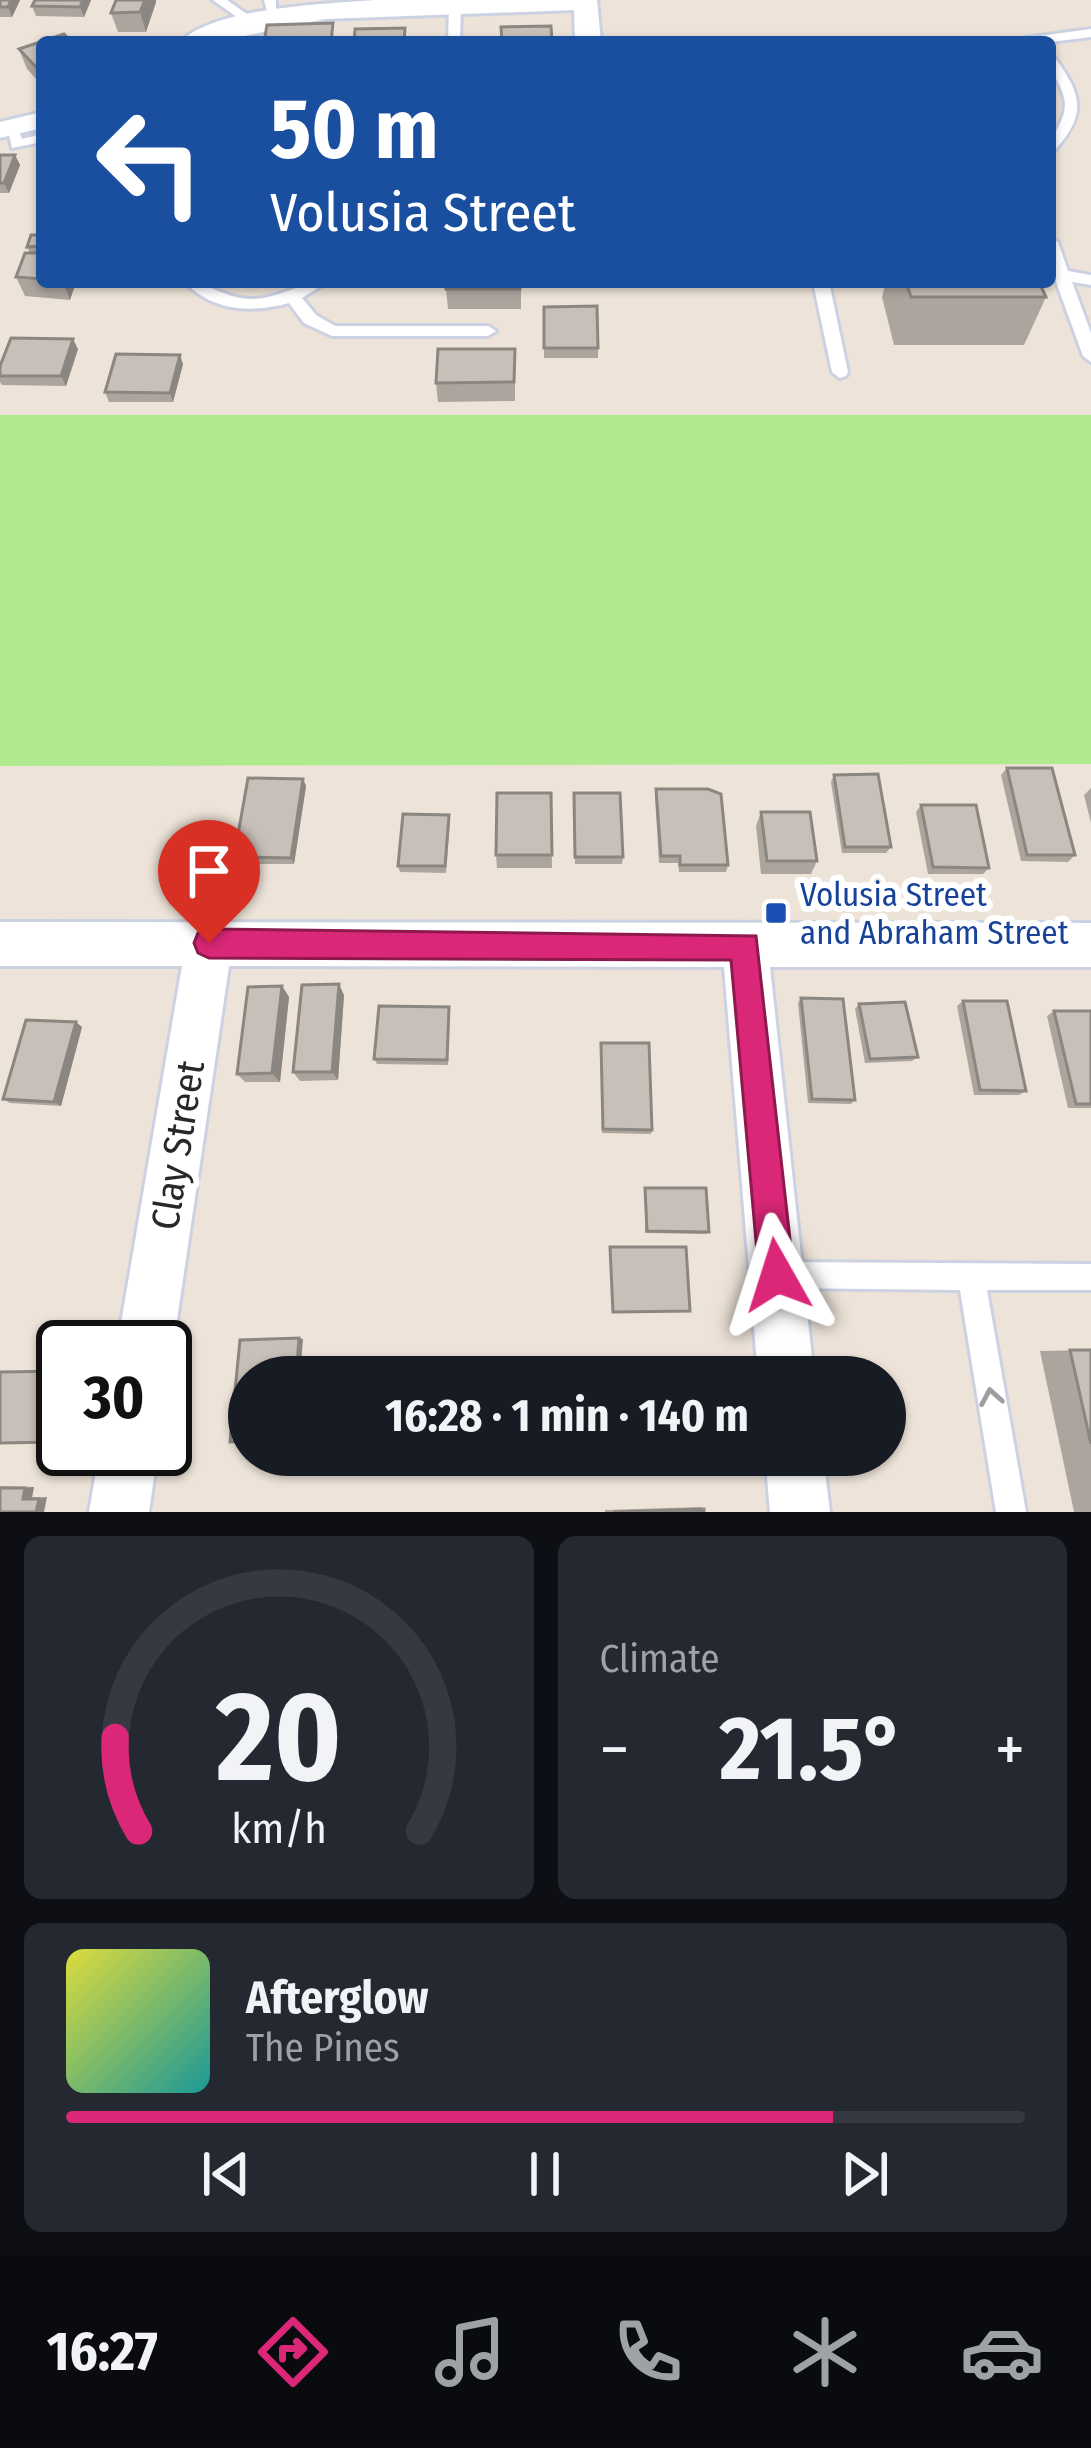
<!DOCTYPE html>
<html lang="en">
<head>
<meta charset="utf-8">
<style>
	:root { --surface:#171b24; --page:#242831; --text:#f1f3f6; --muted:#9ea1a6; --line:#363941; --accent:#db2777 }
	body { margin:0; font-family:"Fira Sans Condensed",sans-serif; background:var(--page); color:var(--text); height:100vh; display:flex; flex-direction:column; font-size:45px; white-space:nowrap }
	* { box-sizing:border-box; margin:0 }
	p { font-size:39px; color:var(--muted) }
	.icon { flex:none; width:66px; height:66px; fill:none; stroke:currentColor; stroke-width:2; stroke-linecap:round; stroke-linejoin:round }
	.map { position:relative; height:1512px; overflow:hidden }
	.drawer { display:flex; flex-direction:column; gap:24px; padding:24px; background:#0d0f14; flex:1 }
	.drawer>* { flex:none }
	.banner { position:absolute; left:36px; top:36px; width:1020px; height:252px; border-radius:12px; box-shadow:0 3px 9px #0004; background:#1a4fa0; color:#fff; overflow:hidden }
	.speed { position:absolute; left:36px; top:1320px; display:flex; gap:24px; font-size:60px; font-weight:700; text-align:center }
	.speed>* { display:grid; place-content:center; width:156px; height:156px; border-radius:50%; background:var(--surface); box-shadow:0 3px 9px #0004; line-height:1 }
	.speed .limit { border:6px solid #111; border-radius:18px; background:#fff; color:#111 }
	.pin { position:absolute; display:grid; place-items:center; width:102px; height:102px; color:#fff; margin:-123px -51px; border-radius:50% 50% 50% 0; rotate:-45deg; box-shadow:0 0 12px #0007 }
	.pin .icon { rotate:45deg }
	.me { position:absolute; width:132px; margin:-66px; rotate:354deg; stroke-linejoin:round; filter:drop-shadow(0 0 9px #0008) }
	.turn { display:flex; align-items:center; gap:42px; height:252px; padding:0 36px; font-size:54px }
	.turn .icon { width:156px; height:156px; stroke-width:2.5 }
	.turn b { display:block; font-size:84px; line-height:102px }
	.big { font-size:90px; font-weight:700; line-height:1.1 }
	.drawer .card { flex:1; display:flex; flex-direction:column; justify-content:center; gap:18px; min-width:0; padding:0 42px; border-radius:18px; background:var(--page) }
	.drawer .dial { align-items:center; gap:0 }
	.dial svg { height:312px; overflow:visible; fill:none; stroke:var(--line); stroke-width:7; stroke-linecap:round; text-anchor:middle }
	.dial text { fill:var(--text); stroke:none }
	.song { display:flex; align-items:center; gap:36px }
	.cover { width:144px; height:144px; border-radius:18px; background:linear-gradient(135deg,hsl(60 70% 55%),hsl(180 70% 35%)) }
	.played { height:12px; border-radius:6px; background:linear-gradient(90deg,var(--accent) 80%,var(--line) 80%) }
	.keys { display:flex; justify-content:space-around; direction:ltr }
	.heat { display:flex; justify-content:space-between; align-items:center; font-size:66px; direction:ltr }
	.drawer .tiles { flex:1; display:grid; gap:24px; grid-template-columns:1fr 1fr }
	.card:last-child { grid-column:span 2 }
	.trip { position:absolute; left:228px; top:1356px; width:678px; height:120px; border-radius:60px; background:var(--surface); box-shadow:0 3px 9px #0004; font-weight:700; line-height:120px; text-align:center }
	.dock { display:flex; height:192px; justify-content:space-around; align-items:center; background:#090b0e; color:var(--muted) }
	.dock .icon { width:84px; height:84px }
	.dock .active { color:var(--accent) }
	.dock b { font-size:54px; color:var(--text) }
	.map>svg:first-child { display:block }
</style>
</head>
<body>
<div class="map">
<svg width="1091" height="1512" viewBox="0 0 1091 1512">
	<rect width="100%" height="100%" fill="#ede3d8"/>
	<path fill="#afea8e" d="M0 415H1091V764L0 766Z"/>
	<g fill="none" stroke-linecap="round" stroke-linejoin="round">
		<g stroke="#cdd2e3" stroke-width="6">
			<path id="service" d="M213 0H227L251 17 241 20Z
				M264 0H276V15H268Z
				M455 1 461 5 460 42H448L449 5Z
				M1091 29V37L1050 42H1019L1025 38Z
				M1050 57 1055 58C1082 95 1087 114 1055 150L1050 151C1050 134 1065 123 1065 104 1064 86 1050 75 1050 57Z
				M7 125H17L22 139 42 134V142L12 148Z
				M1050 237 1058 242 1068 271 1091 275V285L1072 282 1091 333V362L1083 356 1055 279 1050 278Z
				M185 282C209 282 225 299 251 299 279 299 300 282 327 282L302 298 316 315 335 326H488L496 331 488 336H332L304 323 289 303C252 313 213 312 185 282Z
				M813 282H829L848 372 846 376 840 378 832 372Z
				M780 1262 1091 1264V1290H987L1026 1512H996L960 1290 780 1288 770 1285 767 1275 770 1265Z"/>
		</g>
		<g stroke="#cdd2e3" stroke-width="6">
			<path id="minor" d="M375 0H597L601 42H575L574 10 325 19 216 42H180C215 7 326 4 375 0Z
				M42 112V128L0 138V122Z
				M0 922 1091 923V967H770L814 1377H758L724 967 229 966 173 1347 165 1366V1347H117L182 966H0Z
				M100 1449H158L149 1512H89Z
				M765 1455H823L830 1512H770Z"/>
		</g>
		<use href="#service" fill="#fff" fill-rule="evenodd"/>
		<use href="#minor" fill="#fff" fill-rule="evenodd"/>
	</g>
	<path fill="#aca59e" d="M0 0H20L12 17H0Z
		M91 0 84 17 36 16 32 6Z
		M156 2 146 32H118L111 13Z
		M42 42V85L27 69 19 49Z
		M0 155H15L20 165 9 193H0Z
		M42 235V282H76L70 300 25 296 16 277 30 253 27 247Z
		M521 282V309H448L446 289Z
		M886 282H1039L1046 297 1024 345H894L882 297Z
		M544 307 598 348V358H544Z
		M78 349 66 386 2 385 0 382V366Z
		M183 364 173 402H109L105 392Z
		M515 368V401L438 402 436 383Z
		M1007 768 1075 855 1068 862 1021 861 1001 775Z
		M834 775 891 847 886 853H842L831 782Z
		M303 779 306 786 294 864H238L234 857Z
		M1091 788V823L1084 795Z
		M656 789 728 865 726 872H679L678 863H659L655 797Z
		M551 793 552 868H497L496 855Z
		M574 793 623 857 622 864H575Z
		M921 805 989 868 983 874H928L916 812Z
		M761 812 817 861 811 874H761L756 826Z
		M449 815 450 822 446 873 400 872 398 866Z
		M282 986 289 997 280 1082H245L237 1074Z
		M344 995 338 1080 300 1081 293 1072Z
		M801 998 855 1100 851 1104 808 1103 798 1003Z
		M963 1001 1026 1091 1019 1095H974L957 1006Z
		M859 1004 918 1057 912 1061 865 1063 855 1009Z
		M449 1007 448 1065 377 1064 374 1059Z
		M1054 1011H1091V1108H1068L1047 1016Z
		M82 1027 61 1106 10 1103 3 1099Z
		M601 1047 652 1130 651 1134 602 1133Z
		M645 1188 709 1232 706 1234 645 1233Z
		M1091 1350V1512H1074L1040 1351Z
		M0 1486 34 1487 32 1497H47L0 1512Z
		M701 1507 704 1512H605V1510Z"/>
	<path fill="#8c8681" d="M11 0H20L12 17 8 7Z
		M83 0H91L84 17 80 7Z
		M145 0H156V2L146 32 140 12Z
		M42 65V83L36 67Z
		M15 155 20 165 9 193 4 183Z
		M63 282H76L70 300Z
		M73 339 78 349 66 386 61 376Z
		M180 355 183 364 173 402 170 393Z
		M303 779 306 786 294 864 291 858Z
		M339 984 344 995 338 1080 332 1072Z
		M282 986 289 997 280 1082 272 1073Z
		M76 1022 82 1027 61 1106 54 1102Z
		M299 1338 303 1339 300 1377H296Z
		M63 1397V1441L55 1442Z
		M34 1487 32 1497 23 1499 25 1488Z
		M47 1497 44 1512H36L39 1499Z"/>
	<path fill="#c8c0b8" stroke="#8c8681" stroke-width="3" d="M0 0H11L8 7H0Z
		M35 0H83L80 7 32 6Z
		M116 0H145L140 12 111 13Z
		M333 23 331 42H264L267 25Z
		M551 26 552 42H502L501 27Z
		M405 28 404 42H354L355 29Z
		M64 34 72 42H42V65L36 67 19 49Z
		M0 155H15L4 183H0Z
		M31 235H42V279L16 277 25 253H40L42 246 27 247Z
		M446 282H521L520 289H446Z
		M906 282H1039L1046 297H911Z
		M597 306 598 348H544V307Z
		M11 338 73 339 61 376H0V366Z
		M438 349H515L514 382 436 383Z
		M116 354 180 355 170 393 105 392Z
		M1007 768H1052L1075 855H1027Z
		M878 774 891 847H845L834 775Z
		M248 778 303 779 291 858 234 857Z
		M656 789H708L721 794 728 865H680V856H661Z
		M497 793H551L552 855H496Z
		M574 793H620L623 857H575Z
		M921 805H976L989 868 933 867Z
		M761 812H810L817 861H767Z
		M403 814 449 815 445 866H398Z
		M339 984 332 1072H293L302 985Z
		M282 986 272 1073 237 1074 248 987Z
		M801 998 843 999 855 1100 812 1099Z
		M963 1001H1007L1026 1091 980 1090Z
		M905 1002 918 1057 870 1059 859 1004Z
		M379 1006 449 1007 447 1060 374 1059Z
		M1054 1011H1091V1104H1076Z
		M26 1020 76 1022 54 1102 3 1099Z
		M601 1043H649L652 1130 603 1129Z
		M645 1188H706L709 1232 647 1231Z
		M610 1247H686L690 1311 613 1312Z
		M299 1338 296 1377H249V1441L230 1442 240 1340Z
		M1070 1350H1091V1444Z
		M63 1371V1397L55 1442 0 1443V1372Z
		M0 1488H25L23 1499H39L36 1512H0Z
		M704 1509V1512H613Z"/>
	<defs><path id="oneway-chevron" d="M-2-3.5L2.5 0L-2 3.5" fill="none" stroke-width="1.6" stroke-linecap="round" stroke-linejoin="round" transform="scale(3)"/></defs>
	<use stroke="#9e9e9e" href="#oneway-chevron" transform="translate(991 1397) rotate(-100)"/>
	<path fill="#db2777" stroke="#8e194d" stroke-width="3" d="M209 929 756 936 794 1275 789 1288 777 1293 764 1288 759 1275 731 960 209 958 198 953 194 943 198 933Z"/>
	<rect fill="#1a4fb4" stroke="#fff" stroke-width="4.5" x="764" y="901" width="24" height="24" rx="6"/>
	<g text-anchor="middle" stroke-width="12" stroke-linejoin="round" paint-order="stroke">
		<g font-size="33" fill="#164399" stroke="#fff" text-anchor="start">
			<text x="800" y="906">Volusia Street<tspan x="800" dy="38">and Abraham Street</tspan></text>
		</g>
		<g font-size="39" fill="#282828" stroke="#fff">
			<text transform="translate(177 1145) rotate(-81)" y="14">Clay Street</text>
		</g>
	</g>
</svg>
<div class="speed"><div class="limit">30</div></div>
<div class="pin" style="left:209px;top:943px;background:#d93025"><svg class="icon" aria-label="arrive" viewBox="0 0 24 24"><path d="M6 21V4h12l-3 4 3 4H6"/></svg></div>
<svg class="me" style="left:777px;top:1275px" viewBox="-20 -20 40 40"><path d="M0-17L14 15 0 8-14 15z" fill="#db2777" stroke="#fff" stroke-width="4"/></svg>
<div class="trip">16:28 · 1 min · 140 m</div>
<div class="banner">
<div class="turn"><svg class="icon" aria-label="left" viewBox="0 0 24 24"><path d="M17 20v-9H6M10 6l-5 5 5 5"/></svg><div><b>50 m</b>Volusia Street</div></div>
</div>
</div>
<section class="drawer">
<div class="tiles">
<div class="card dial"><svg viewBox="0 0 100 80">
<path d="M14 69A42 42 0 1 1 86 69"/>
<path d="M14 69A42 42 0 0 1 8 45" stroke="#db2777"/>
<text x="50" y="56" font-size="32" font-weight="700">20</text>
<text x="50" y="72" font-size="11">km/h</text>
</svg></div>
<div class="card"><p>Climate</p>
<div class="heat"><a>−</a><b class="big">21.5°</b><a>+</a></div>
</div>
<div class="card">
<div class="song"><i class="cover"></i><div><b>Afterglow</b><p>The Pines</p></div></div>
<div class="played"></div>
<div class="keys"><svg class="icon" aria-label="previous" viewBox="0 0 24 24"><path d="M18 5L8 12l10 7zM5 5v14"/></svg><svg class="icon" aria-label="pause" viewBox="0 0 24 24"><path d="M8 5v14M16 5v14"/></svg><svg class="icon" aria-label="next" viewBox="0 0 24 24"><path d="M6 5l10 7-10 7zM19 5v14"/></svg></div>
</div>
</div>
</section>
<nav class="dock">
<b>16:27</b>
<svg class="icon active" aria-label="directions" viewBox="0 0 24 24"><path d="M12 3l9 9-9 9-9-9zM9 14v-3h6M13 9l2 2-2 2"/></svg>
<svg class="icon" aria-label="music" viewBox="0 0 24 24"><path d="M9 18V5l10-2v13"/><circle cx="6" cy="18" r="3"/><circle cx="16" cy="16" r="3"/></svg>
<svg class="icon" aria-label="phone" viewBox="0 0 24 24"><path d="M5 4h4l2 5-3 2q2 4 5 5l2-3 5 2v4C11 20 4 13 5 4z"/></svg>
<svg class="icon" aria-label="climate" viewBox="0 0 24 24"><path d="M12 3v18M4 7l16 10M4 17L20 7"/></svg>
<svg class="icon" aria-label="car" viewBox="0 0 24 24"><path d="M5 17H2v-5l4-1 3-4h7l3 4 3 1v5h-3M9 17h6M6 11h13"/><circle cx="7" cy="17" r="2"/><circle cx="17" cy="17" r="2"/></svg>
</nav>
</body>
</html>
